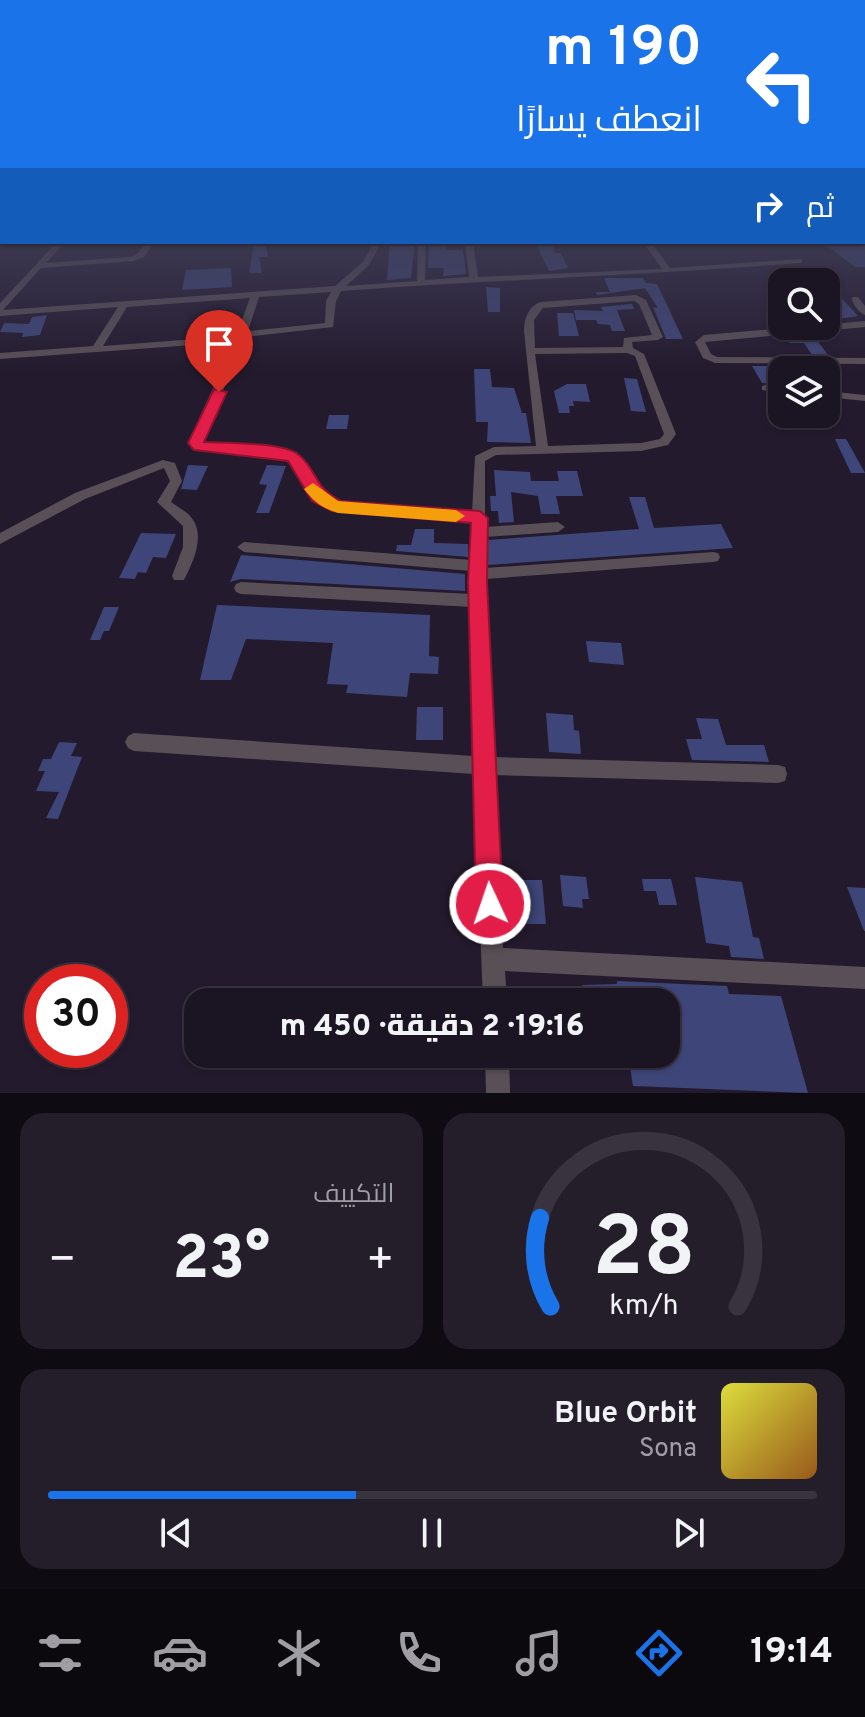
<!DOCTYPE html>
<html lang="ar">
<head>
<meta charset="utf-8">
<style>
	:root { --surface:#1b1422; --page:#241d2a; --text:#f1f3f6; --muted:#a09ea5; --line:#393340; --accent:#1a73e8 }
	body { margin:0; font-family:Overpass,Cairo,sans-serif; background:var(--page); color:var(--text); direction:rtl; height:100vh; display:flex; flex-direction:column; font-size:30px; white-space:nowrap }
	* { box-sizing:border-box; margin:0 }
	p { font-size:26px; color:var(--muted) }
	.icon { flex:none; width:44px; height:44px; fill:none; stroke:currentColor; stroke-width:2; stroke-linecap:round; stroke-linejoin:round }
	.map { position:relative; height:1093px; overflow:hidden; direction:ltr }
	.panel { display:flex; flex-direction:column; gap:20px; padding:20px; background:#0f0b13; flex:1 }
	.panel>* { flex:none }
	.guide { position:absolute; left:0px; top:0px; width:866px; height:244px; box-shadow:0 2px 6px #0004,0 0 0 2px var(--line); direction:rtl; background:#1a73e8; color:#fff; overflow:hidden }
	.controls { position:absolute; left:768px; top:268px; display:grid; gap:16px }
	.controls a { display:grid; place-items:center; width:72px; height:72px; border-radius:16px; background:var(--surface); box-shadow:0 2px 6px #0004,0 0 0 2px var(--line); font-size:40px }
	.speed { position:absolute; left:24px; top:964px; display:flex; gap:16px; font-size:40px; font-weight:700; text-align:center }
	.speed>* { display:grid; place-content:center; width:104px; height:104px; border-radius:50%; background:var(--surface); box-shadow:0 2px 6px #0004,0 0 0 2px var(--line); line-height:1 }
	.speed .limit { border:12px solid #d22; background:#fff; color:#111 }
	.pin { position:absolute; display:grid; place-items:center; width:68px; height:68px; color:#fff; margin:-82px -34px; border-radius:50% 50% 50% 0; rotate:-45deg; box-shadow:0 0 8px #0007 }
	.pin .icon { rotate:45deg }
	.me { position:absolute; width:88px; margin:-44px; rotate:357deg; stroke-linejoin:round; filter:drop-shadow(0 0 6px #0008) }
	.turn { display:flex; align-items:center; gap:28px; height:168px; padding:0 32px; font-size:36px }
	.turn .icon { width:104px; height:104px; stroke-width:2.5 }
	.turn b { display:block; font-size:56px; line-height:68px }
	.then { display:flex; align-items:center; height:76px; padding:0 32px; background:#0003; gap:16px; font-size:30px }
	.big { font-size:60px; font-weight:800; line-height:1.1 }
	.panel .card { flex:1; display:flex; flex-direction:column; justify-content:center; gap:12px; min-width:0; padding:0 28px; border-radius:24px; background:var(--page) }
	.panel .dial { align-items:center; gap:0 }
	.dial svg { height:208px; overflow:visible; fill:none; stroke:var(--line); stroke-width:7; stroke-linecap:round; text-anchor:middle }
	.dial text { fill:var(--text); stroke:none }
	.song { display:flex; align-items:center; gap:24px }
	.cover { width:96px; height:96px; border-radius:12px; background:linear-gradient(135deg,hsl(60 70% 55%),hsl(30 70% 35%)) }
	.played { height:8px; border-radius:4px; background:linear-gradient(90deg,var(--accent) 40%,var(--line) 40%) }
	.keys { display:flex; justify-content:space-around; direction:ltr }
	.heat { display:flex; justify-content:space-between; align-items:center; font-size:44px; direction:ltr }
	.panel .tiles { flex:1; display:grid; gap:20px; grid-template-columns:1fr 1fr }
	.card:last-child { grid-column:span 2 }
	.trip { position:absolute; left:184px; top:988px; width:496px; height:80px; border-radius:24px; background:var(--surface); box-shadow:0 2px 6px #0004,0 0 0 2px var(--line); font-weight:800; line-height:80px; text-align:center; direction:rtl }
	.tab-bar { display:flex; height:128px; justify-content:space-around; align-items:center; background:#0b080e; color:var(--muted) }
	.tab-bar .icon { width:56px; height:56px }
	.tab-bar .selected { color:var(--accent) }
	.tab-bar b { font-size:36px; color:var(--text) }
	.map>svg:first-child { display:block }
</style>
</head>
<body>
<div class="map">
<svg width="865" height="1093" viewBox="0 0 865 1093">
	<rect width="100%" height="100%" fill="#241a2e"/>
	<path fill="#3e4578" d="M254 242 257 246 258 242H265L268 257H259L262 273H249Z
		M390 242H415L411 278 387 280Z
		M429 242H446L447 250H463L466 274 443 276 444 268H428Z
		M865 243V267H855L826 245Z
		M537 246H553L555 253H561L568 268 549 271Z
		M231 268 232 287 182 290 186 270Z
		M604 278H643L646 283 657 284 683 339H666L653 307 658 308 645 288 597 295 596 292H610Z
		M826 286 835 291 858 316 826 321Z
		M486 287 500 288V312H488Z
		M632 304 634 309 617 310 625 331H612L610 325 598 324 596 320H576L574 310 603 311 601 307Z
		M557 313H573L579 336H559Z
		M47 315 40 335 22 337 23 333 0 332 4 323 29 324 32 317Z
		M813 335 828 355H812L804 343H790L786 337Z
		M752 366H778L782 384 762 383Z
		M474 369H490L492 387 514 388 522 413H526L531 443 487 442 488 422H476Z
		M624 378 637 379 646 412 631 411Z
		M567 384H586L590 402 573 401 574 406H569L570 413H559L554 391Z
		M329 415H349L347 429H326Z
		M835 439H846L865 473H851Z
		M188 465 208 466 197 490 181 489Z
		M267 465 286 466 269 513H256L267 485 259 484Z
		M494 470 530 472 531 481H559L557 471H577L583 496H556L560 514H541L538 496 511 492 514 522 499 523 498 511H491L490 496H496Z
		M629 497H645L654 528 721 524 733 548 488 565V540L639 529Z
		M415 529H434V543L468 544V557L396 551 397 545H411Z
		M141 533 176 534 166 558 153 557 146 573 138 572 135 579 119 578Z
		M241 555 465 574V591L241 579 230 582Z
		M217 605 430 615 429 656 439 657 438 674 410 673 407 697 346 693 348 685 327 684 333 643 246 639 231 680H200Z
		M104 607H119L109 631H104L100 640H90Z
		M586 641 621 643 624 665 589 662Z
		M417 707H443V740H416Z
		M546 713 573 715 574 730 579 731 581 754 549 752Z
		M696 718 718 719 726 745H764L769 762 692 760 686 739H702Z
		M59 742 77 743 71 756 82 757 58 819 46 818 59 792 36 791 45 771H38L43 759H51Z
		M560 875 586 877 589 899H582L583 908 563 906Z
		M695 877 742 882 753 937 759 938 764 959 731 957 729 946 706 943Z
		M642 879H671L677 905H659L656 891H644Z
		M503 880H542L546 924H505Z
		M847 887 865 888V931H864Z
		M617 981 727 986 729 994 781 996 808 1093 633 1086 628 1054H666V1002H578L577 995 583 985 617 984Z"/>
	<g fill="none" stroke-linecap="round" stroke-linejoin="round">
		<path fill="#594f56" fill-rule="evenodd" d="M57 242H65L46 263 131 257 138 253 147 242 154 243 144 257 133 261 41 268 3 310 335 286 363 262 374 242H382L369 265 346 286 417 281 418 242H426L425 280 469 277 465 242H473L478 277 662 269 643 242H651L670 268 802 259V263H799C646 275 493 280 341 291L336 301 333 327 245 337 202 442C229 445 282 441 301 461 315 475 321 493 340 502L472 513 475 456 494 447 536 446 524 331C524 319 528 307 540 302L636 295 646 300 663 337 658 340 632 342 633 348 644 354 676 434 668 445 641 451 496 455 485 461V527L558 522 565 527 558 532 485 537V568L713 552 718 553 720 557 718 561 713 562 485 579 492 757 778 765 785 767 787 774 785 781 778 783 492 775 503 948 865 967V989L505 971 507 1002H483L474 774 134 751 128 748 125 742 128 736 134 733 473 756 471 607 241 594 236 592 234 588 236 584 241 582 471 594V571L244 552 237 547 244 542 471 560 472 522 338 512C308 502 307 474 284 460 270 451 215 453 195 449L190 443 193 432 234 342 0 359V353L93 346 118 307 0 316V303ZM331 292 326 301 325 323 248 331 259 297ZM250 298 236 336 103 346 127 307ZM634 301 639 304 652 335 624 338 623 347 535 348 534 320 543 308ZM627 353 635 356 664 434 660 439 641 443 548 446 535 354Z
			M852 297H858L865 306V315C859 313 851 302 852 297Z
			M865 321V327L705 342 711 354 717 357 865 358V364L715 363 703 358 695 342 704 335Z
			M766 385 782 387V393L762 390V386Z
			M826 391 865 395V401L826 397Z
			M163 460 175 463 182 481 171 502C176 506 182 509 187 513 208 531 194 560 184 580H174L172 576 183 547V526L157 502 170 481 164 468 85 499 0 544V533L75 493Z
			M485 1054H509L510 1093H486Z"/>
	</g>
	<linearGradient id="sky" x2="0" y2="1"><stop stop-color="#140e19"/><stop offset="0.59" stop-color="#3f3e57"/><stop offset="1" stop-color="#3f3e57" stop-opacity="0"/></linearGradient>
	<rect width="865" height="372" fill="url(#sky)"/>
	<path fill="#e11d48" stroke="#92132f" stroke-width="2" d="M214 389 227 392 204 442C225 443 284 442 299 455 318 471 313 487 341 501L480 511 488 518 487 581 503 904 499 914 490 918 480 914 476 904 468 581 471 523 332 511 312 501 288 461 194 450 188 443Z"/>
	<path fill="#f59e0b" d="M313 483 338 501 456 510 465 516 456 522 338 513C322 508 314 502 304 489Z"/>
</svg>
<div class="controls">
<a><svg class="icon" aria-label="search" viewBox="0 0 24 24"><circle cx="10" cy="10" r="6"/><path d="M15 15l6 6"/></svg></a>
<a><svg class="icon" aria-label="layers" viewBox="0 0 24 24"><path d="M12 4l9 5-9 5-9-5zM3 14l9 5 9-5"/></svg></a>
</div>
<div class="speed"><div class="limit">30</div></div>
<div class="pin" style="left:219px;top:392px;background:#d93025"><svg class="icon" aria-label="arrive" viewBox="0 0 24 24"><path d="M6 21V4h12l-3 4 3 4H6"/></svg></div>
<svg class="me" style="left:490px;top:904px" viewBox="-20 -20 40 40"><circle r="17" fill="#e11d48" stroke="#fff" stroke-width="3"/><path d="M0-11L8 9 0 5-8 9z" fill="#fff"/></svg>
<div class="trip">19:16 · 2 دقيقة · 450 m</div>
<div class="guide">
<div class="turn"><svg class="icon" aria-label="left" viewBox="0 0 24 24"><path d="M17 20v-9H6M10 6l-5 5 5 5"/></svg><div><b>190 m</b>انعطف يسارًا</div></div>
<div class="then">ثم<svg class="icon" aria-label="right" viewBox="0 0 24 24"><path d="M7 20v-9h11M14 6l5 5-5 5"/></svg></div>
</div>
</div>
<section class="panel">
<div class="tiles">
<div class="card dial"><svg viewBox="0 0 100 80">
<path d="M14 69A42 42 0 1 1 86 69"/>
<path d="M14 69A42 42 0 0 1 10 35" stroke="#1a73e8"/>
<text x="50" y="56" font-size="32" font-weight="700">28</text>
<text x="50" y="72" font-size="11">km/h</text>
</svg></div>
<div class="card"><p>التكييف</p>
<div class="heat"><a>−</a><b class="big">23°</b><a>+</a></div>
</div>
<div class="card">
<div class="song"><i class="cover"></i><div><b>Blue Orbit</b><p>Sona</p></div></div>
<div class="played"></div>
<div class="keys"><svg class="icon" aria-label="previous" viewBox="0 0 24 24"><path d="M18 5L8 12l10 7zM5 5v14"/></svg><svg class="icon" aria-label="pause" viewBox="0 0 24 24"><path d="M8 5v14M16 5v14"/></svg><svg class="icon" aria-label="next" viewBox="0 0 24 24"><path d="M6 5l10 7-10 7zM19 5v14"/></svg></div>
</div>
</div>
</section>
<nav class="tab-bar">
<b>19:14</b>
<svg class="icon selected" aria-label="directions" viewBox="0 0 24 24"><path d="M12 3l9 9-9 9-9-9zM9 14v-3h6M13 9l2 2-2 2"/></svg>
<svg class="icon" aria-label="music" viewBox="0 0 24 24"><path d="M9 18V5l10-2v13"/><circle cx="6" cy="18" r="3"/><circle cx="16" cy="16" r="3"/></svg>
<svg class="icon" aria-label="phone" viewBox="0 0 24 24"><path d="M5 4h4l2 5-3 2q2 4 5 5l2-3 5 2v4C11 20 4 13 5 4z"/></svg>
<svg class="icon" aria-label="climate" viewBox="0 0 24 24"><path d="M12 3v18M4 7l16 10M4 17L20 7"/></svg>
<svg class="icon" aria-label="car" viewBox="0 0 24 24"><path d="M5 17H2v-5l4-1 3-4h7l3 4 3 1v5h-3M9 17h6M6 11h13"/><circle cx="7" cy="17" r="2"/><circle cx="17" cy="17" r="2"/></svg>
<svg class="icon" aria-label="filters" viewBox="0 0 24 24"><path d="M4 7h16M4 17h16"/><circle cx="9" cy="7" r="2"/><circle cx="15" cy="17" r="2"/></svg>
</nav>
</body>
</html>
